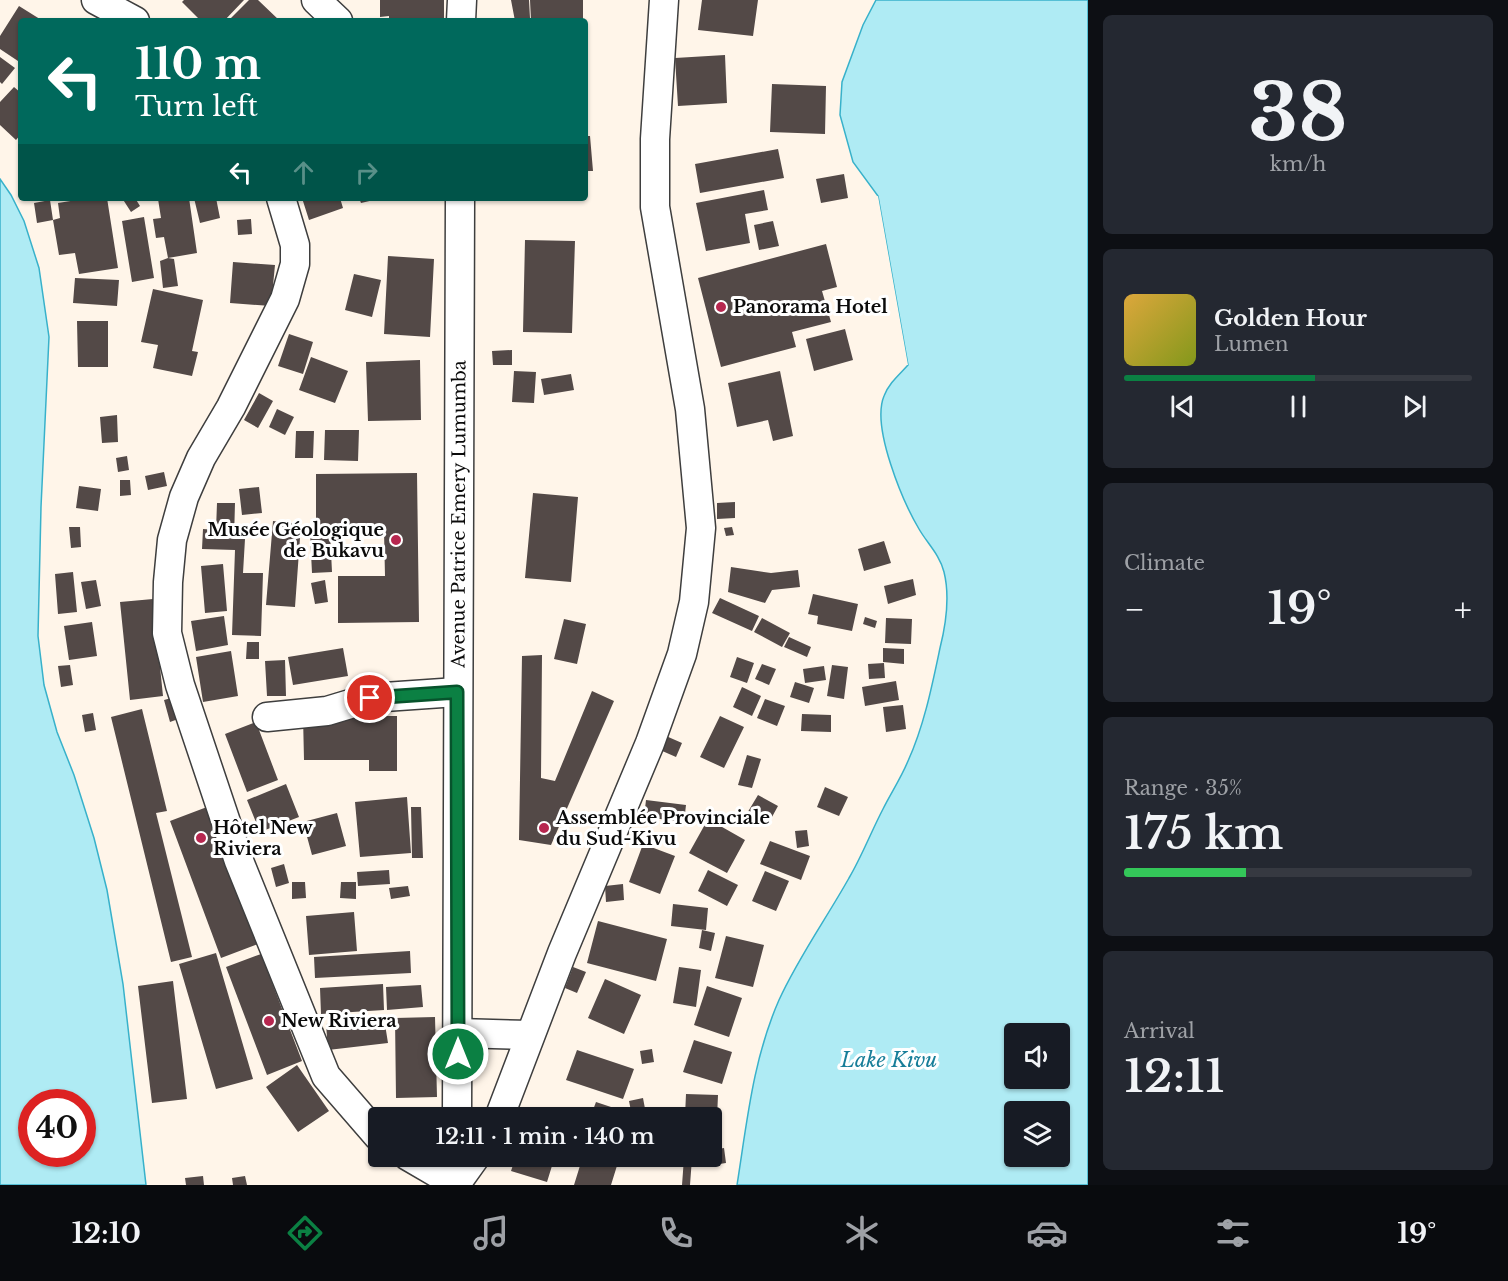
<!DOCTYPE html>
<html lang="en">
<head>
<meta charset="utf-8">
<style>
	:root { --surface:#171b24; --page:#242831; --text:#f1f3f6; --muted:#9ea1a6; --line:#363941; --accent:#0b8043 }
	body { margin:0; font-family:"Libre Baskerville",serif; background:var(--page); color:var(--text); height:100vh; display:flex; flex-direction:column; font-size:22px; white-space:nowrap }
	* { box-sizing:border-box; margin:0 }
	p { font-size:20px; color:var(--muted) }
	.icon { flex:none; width:33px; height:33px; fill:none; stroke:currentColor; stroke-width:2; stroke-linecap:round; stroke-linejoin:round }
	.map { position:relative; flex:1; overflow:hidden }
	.drawer { display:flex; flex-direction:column; gap:15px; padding:15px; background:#0d0f14; width:420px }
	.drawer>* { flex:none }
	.top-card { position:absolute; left:18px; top:18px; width:570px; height:183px; border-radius:6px; box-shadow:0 2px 4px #0004; background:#00695c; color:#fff; overflow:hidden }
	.controls { position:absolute; left:1004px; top:1023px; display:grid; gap:12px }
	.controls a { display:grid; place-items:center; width:66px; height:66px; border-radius:6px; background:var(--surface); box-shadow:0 2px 4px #0004; font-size:30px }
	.speed { position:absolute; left:18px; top:1089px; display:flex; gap:12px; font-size:30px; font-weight:700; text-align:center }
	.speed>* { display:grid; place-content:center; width:78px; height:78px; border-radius:50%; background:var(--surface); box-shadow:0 2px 4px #0004; line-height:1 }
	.speed .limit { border:9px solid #d22; background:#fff; color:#111 }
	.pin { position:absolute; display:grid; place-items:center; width:51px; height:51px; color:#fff; margin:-26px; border:3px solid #fff; border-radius:50%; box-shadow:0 2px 6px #0007 }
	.me { position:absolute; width:66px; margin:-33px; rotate:0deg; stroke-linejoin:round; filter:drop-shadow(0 0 4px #0008) }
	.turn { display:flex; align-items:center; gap:21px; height:126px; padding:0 18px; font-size:27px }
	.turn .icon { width:78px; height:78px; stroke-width:2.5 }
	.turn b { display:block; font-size:42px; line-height:51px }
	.lanes { display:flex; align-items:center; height:57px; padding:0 18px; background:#0003; justify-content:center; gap:30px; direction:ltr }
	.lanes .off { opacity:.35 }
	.big { font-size:45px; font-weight:600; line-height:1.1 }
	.drawer .widget { flex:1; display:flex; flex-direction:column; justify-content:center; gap:9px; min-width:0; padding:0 21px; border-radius:9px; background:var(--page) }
	.drawer .dial { align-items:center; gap:0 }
	.dial b { font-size:78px; line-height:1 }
	.song { display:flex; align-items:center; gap:18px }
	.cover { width:72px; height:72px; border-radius:9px; background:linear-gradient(135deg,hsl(40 70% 55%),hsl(70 70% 35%)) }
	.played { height:6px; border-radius:3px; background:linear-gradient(90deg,var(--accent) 55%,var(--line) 55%) }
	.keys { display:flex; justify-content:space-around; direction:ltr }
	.heat { display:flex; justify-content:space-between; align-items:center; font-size:33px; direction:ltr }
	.charge { height:9px; border-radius:4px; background:linear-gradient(90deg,#34c759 35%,var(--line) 0) }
	.trip { position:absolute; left:368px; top:1107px; width:354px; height:60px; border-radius:6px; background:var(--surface); box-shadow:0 2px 4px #0004; font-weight:600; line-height:60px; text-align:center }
	.menu { display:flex; height:96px; justify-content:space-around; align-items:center; background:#090b0e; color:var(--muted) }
	.menu .icon { width:42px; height:42px }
	.menu .active { color:var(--accent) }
	.menu b { font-size:27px; color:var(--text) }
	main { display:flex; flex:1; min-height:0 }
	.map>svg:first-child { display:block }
</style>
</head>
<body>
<main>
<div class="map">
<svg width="1088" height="1185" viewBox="0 0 1088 1185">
	<rect width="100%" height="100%" fill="#fff5e9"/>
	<path fill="#afebf4" stroke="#38b1ca" stroke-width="1.5" fill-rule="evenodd" d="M876 0H1088V1185H737C747 1122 753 1059 779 1000 798 958 826 919 849 878 862 856 871 832 883 809 891 793 901 778 908 761 924 726 932 686 940 648 946 624 950 596 944 572 940 555 927 543 919 529 903 502 871 427 884 396 889 383 899 375 908 365L878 196 853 162 840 115 842 82 863 25ZM1014 1034H1059V1078H1014ZM1014 1112H1059V1156H1014Z
		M0 179 11 195 24 221 39 268 49 337 41 507 38 636 44 685 57 732 74 775 94 838 107 890 123 984 146 1185H0ZM32 1102H82V1154H32Z"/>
	<path fill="#fff5e9" d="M878 196 908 365H904L905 364 874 197Z"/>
	<path fill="#534947" d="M184 0H244L224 21H201L182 2Z
		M249 0H258L280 21H228Z
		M380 0H444V21H389V16L380 17Z
		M511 0H529L530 18 515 21Z
		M530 0H583V21H531Z
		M702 0H758L753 36 698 30Z
		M19 6 43 21H21V63L0 49V36Z
		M725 55 727 103 678 106 675 58Z
		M0 57 15 68 2 84 0 82Z
		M772 84 826 86 825 134 770 132Z
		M14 87 21 93V134L16 140 0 125V102Z
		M585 136H590L593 171H585Z
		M778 149 784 178 700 193 695 164Z
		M844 174 848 198 821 203 816 179Z
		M764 190 768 210 745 214 750 243 706 251 696 203Z
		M89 198H107L118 268 79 274 75 253 59 255 53 220 60 218 58 203Z
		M122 198H135L140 206 131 212Z
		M161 198H189L197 253 168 258 164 237 156 238 153 219 161 218 158 199Z
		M194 198H216L220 218 200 223Z
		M302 198H340L343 208 309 220Z
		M359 198H378V199L361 203Z
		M50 200 53 220 37 223 34 203Z
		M144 217 154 278 132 282 122 221Z
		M251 219 252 234 238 235 237 220Z
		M773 221 779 246 759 250 754 225Z
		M525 240 575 241 572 333 523 332Z
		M826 244 837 287 822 291 831 322 792 332 796 347 721 367 698 278Z
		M388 256 434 259 430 337 384 334Z
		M168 258 174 259 178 286 163 288 160 261Z
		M233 262 275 265 271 306 230 303Z
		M354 274 381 280 372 317 345 310Z
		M75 278 119 280 117 306 73 303Z
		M153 289 203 300 192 351 198 352 192 376 153 368 158 345 141 342Z
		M77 321H108V367H78Z
		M845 329 853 360 814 371 806 339Z
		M289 334 313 342 303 374 278 366Z
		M512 350V365H493L492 351Z
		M311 357 348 371 335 403 299 390Z
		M420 360 421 420 368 421 366 362Z
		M514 371 536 372 534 403 512 402Z
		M780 371 793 436 773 441 768 420 737 427 728 383Z
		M571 374 574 390 544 395 541 379Z
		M259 393 273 401 258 428 244 420Z
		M277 409 294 417 285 435 269 427Z
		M117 415 118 442 102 443 100 417Z
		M325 430H359L358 461 324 460Z
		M296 431H314L313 458H295Z
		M127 456 129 470 118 472 116 458Z
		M164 472 167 486 148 490 145 476Z
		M417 473 419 622 338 623V576H385L384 531H316V474Z
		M120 480H130L131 495 120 496Z
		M79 486 101 489 98 511 76 508Z
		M259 487 262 513 242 515 239 489Z
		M533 493 578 497 571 582 525 578Z
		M735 502V518L717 519V503Z
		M217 503H235L234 539H245L243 573H263L261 636 232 635 235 550 202 549 203 529 216 530Z
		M273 521 301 524 295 607 266 605Z
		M69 527H80L81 547 71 548Z
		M732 527 734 535 726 536 724 528Z
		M330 532 332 572 312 573 310 533Z
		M884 541 891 563 864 571 858 549Z
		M223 564 227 611 205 613 201 566Z
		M731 567 771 573 798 570 800 587 772 590 765 603 728 592Z
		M73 572 77 612 58 614 55 574Z
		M913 579 916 595 888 604 884 586Z
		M96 580 101 606 86 609 81 582Z
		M325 580 328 602 315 604 311 583Z
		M813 594 858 604 852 631 817 624 818 616 808 614Z
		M720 598 759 616 752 631 712 613Z
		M153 599 163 696 130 700 120 602Z
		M224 616 228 645 196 651 191 621Z
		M865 617 877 621 875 628 863 624Z
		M762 618 790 633 782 647 754 632Z
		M886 618 912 619 911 644 885 643Z
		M564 619 586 624 577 664 554 659Z
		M92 622 97 656 69 660 64 626Z
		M789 637 811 647 807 657 784 647Z
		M247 642H259V659H246Z
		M343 648 348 676 293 685 288 657Z
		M883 648 904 649V664L883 662Z
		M231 651 238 696 203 702 196 657Z
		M542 655 541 778 555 781 592 691 614 701 551 845 519 840 522 656Z
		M737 657 754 663 747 683 730 677Z
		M285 660 286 696H267L265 661Z
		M884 663 885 678 869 679 868 664Z
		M762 664 776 669 769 685 755 679Z
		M70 665 73 685 61 687 58 666Z
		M832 665 848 667 844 699 827 696Z
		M824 666 826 680 805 683 803 669Z
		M386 678 389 694 370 697 367 681Z
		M896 681 899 700 865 706 862 687Z
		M795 682 814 688 809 703 790 697Z
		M742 687 761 696 752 716 733 707Z
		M175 697 181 718 170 722 164 700Z
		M765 699 785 706 777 726 757 718Z
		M903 705 906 729 886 732 883 707Z
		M142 709 167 811 156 813 192 957 171 962 111 717Z
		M93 713 96 730 85 732 82 715Z
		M802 714 831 715V732L801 731Z
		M303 716H397V771H369V760H304Z
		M720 716 744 727 724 768 700 757Z
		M256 722 278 780 247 792 225 734Z
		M666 736 682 743 676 757 660 750Z
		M747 755 761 759 752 788 738 785Z
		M286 784 299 817 260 832 247 800Z
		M825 787 848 797 839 816 817 807Z
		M758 795 778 806 767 826 746 815Z
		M407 797 411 853 360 857 355 802Z
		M646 800 686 805 684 822 644 817Z
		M207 807 258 944 221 958 170 821Z
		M411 807H421L423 858H412Z
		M337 813 346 846 312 855 303 822Z
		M708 819 745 840 727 873 689 853Z
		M807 830 809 846 797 848 795 831Z
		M770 841 810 856 801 880 760 864Z
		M643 844 675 856 660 894 629 882Z
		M284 864 289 883 276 887 271 868Z
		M389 870 390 884 358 886 357 872Z
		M708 870 738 885 727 906 698 891Z
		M765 871 789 881 776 911 752 901Z
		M292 882H305L306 898 292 899Z
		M341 882H356V899L340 898Z
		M623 884 624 900 606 902 605 886Z
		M408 886 410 896 391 899 389 888Z
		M673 904 708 908 706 930 671 926Z
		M354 912 357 951 309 955 306 916Z
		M598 921 667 939 656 981 587 963Z
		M702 930 715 933 711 951 699 948Z
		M726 936 764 945 753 987 715 978Z
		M410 951 411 973 315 978 314 957Z
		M216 953 253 1079 216 1089 179 964Z
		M261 954 302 1061 267 1075 226 967Z
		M573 967 586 972 577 993 565 988Z
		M679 967 701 970 696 1007 673 1003Z
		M605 979 641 995 624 1034 588 1018Z
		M173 981 187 1099 152 1103 138 986Z
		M383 984 384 1010 321 1014 320 988Z
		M421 985 423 1007 387 1010 386 987Z
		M707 986 742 998 729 1037 694 1025Z
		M435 1017 437 1097 396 1098 395 1018Z
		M384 1018 388 1043 328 1050 326 1024Z
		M694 1040 732 1052 722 1084 683 1072Z
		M652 1049 654 1062 642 1064 640 1051Z
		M577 1050 634 1069 623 1099 566 1080Z
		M297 1065 329 1111 298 1132 266 1087Z
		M686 1094 718 1095 717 1118 685 1116Z
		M643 1098 646 1114 632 1116 629 1101Z
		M596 1102 620 1110 618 1118 593 1110Z
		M724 1148 726 1163 706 1166 705 1156H711V1150Z
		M516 1156H555L547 1182 511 1171Z
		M583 1156H620L611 1185H574Z
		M684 1158H692L690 1185H682Z
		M203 1176 204 1185H186L185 1178Z
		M245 1176 247 1185H233L232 1178Z"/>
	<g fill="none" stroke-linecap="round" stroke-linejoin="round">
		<g stroke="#3e3e3e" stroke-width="31">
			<g id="minor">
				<path d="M96 0 135 21"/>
				<path d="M316 0 338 21"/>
				<path d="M461 21 462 0"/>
				<path d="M281 198 295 245V264L285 299 231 407 201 458 184 497 172 540 168 582 167 633 180 685 239 861 326 1076 378 1136"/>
				<path d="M267 717 327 711 370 698 457 692"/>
				<path d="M458 1033 530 1035"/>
				<path id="s1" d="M457 1118 460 198"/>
				<path d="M499 1118 562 953 650 743 682 654 694 602 701 528 690 409 655 207V139L664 0"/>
				<path d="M408 1156 456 1184 476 1156"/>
			</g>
		</g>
		<use href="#minor" stroke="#fff" stroke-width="28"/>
	</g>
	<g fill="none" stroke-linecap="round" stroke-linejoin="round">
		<g stroke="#07532c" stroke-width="15">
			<path id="route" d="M370 698 457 692 458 1054"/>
		</g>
		<use href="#route" stroke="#0b8043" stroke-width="10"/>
	</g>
	<g fill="#b7274f" stroke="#fff" stroke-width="2">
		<circle cx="721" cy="307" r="6"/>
		<circle cx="396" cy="540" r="6"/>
		<circle cx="544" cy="828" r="6"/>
		<circle cx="201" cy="838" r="6"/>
		<circle cx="269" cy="1021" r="6"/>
	</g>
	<g text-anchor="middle" stroke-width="6" stroke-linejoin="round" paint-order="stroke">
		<g font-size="18" font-weight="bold" fill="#0b0b0b" stroke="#fff" text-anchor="start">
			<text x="733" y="313">Panorama Hotel</text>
			<text x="384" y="536" text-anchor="end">Musée Géologique<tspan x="384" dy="21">de Bukavu</tspan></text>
			<text x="556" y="824">Assemblée Provinciale<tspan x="556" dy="21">du Sud-Kivu</tspan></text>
			<text x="213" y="834">Hôtel New<tspan x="213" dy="21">Riviera</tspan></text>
			<text x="281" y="1027">New Riviera</text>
		</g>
		<g font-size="18" fill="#0b0b0b" stroke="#fff">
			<text dy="6" stroke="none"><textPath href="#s1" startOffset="604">Avenue Patrice Emery Lumumba</textPath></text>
		</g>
		<g font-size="20" font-style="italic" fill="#187e99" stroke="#fff">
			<text x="889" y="1067">Lake Kivu</text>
		</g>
	</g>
</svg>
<div class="controls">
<a><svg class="icon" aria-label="sound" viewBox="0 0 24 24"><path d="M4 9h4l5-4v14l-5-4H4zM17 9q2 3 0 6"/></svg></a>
<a><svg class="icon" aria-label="layers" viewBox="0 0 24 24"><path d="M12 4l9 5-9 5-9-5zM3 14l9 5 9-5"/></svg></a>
</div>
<div class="speed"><div class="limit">40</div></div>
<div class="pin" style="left:370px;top:698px;background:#d93025"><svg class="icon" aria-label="arrive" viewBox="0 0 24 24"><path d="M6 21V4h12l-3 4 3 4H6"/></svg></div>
<svg class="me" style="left:458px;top:1054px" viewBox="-20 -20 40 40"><circle r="17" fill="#0b8043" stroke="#fff" stroke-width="3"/><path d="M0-11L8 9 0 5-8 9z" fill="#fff"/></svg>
<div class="trip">12:11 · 1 min · 140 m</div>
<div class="top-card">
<div class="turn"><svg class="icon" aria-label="left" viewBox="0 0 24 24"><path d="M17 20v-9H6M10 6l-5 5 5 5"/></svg><div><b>110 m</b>Turn left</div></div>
<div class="lanes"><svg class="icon" aria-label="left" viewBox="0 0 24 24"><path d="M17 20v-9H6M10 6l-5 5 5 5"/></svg><svg class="icon off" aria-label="ahead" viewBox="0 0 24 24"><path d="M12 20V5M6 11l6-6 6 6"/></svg><svg class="icon off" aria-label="right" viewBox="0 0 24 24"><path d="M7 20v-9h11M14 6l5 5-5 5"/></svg></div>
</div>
</div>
<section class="drawer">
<div class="widget dial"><b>38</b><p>km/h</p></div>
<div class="widget">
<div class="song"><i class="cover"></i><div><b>Golden Hour</b><p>Lumen</p></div></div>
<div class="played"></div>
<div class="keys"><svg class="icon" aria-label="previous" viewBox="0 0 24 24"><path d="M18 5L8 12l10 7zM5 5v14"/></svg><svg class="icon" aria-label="pause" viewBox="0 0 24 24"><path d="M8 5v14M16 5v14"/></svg><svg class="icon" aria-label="next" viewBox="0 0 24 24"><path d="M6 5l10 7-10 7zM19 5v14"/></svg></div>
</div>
<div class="widget"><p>Climate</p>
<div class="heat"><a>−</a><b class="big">19°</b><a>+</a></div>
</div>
<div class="widget"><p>Range · 35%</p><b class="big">175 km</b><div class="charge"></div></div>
<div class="widget"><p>Arrival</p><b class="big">12:11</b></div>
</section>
</main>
<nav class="menu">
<b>12:10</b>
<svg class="icon active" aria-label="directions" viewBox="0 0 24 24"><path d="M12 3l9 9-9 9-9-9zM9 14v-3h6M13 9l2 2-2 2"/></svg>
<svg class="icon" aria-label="music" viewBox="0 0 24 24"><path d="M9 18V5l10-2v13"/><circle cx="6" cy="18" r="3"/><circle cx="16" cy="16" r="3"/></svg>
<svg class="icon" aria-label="phone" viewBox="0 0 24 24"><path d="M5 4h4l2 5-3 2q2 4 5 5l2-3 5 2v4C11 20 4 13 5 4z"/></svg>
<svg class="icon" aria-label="climate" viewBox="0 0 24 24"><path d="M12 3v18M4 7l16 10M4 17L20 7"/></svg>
<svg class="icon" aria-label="car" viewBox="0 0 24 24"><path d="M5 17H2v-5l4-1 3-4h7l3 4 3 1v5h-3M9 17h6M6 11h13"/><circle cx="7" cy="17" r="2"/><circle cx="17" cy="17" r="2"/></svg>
<svg class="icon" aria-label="filters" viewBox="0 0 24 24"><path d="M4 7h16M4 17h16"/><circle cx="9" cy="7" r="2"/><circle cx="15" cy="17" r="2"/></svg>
<b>19°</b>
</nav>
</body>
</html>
